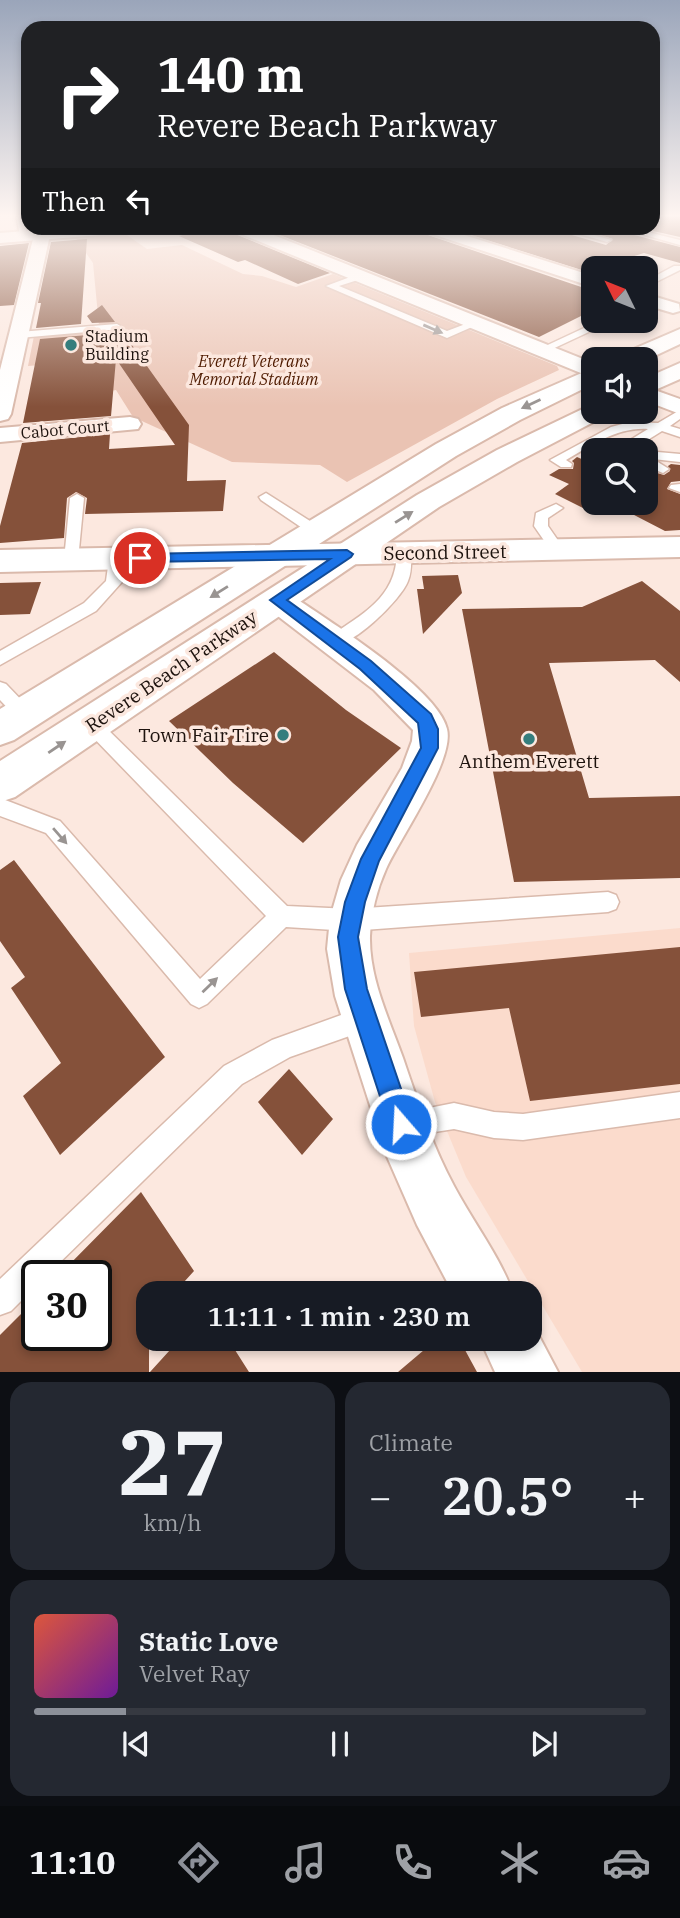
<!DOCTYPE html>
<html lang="en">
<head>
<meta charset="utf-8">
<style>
	:root { --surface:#171b24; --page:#242831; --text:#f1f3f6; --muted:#9ea1a6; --line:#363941; --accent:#8c9099 }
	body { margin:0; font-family:"IBM Plex Serif",serif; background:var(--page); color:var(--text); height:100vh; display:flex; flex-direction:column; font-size:26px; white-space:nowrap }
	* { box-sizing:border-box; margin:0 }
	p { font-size:23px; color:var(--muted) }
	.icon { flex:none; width:38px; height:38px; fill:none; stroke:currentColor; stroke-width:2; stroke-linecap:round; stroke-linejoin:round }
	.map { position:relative; height:1372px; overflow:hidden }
	.panel { display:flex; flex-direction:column; gap:10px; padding:10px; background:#0d0f14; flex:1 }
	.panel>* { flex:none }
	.top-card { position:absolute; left:21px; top:21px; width:639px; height:214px; border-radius:21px; box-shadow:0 4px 10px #0003; background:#202124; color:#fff; overflow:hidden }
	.needle { width:46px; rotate:313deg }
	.buttons { position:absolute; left:581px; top:256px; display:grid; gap:14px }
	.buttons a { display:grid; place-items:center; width:77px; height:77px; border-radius:14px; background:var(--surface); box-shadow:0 4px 10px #0003; font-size:35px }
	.speed { position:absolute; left:21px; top:1260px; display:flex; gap:14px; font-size:35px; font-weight:700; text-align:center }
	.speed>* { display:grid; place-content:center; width:91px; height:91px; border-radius:50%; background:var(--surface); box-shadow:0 4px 10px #0003; line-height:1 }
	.speed .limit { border:4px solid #111; border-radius:10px; background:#fff; color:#111 }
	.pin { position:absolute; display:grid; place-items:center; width:60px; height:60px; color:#fff; margin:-30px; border:4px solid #fff; border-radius:50%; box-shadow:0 2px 7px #0007 }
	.me { position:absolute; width:77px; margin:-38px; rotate:341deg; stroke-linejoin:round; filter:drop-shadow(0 0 5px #0008) }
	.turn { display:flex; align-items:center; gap:24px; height:147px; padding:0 21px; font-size:32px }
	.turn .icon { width:91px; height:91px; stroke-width:2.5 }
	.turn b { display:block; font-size:49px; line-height:60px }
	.then { display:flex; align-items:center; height:66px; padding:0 21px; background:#0003; gap:14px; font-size:26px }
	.big { font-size:52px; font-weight:600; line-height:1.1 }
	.panel .card { flex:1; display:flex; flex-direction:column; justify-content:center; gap:10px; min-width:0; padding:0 24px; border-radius:21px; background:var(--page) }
	.panel .dial { align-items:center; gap:0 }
	.dial b { font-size:91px; line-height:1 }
	.song { display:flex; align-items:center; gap:21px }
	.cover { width:84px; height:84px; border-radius:10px; background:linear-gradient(135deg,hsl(10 70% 55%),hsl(280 70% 35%)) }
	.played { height:7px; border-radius:4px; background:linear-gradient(90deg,var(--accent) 15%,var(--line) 15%) }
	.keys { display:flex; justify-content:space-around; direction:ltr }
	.heat { display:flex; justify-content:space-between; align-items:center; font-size:38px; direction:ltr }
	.panel .tiles { flex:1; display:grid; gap:10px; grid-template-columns:1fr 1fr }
	.card:last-child { grid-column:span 2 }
	.trip { position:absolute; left:136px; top:1281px; width:406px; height:70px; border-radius:21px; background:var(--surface); box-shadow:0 4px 10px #0003; font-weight:600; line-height:70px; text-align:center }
	.tab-bar { display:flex; height:112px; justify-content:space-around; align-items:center; background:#090b0e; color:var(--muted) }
	.tab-bar .icon { width:49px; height:49px }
	.tab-bar .on { color:var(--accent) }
	.tab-bar b { font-size:32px; color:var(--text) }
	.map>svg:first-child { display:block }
</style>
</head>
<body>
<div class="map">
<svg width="680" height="1372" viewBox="0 0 680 1372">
	<rect width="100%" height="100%" fill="#fce8df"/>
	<path fill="#fbdbcc" d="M680 928V1372H582L466 1177 435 1102 414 1026 409 953Z"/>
	<path fill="#eac3b3" d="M124 233 147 249 182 245 243 274 262 276 296 287 333 274 557 366 559 370 497 399 347 482 320 465 232 462 133 417 116 390 111 391 88 361 28 366 35 331 99 326 93 263 75 237Z"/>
	<path fill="#85513a" d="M653 215H680V237L640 228H653Z
		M210 228H231L235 234 330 273 298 284 245 260 238 262 179 236Z
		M262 228H418L422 233 593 291V310L539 337Z
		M449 228H556L558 231 606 245 613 239 578 228H617L619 231 680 247V263L644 253 628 258 622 256 588 272Z
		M87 239 81 324 36 328 41 303H38L51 242Z
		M29 243 14 305 0 306V246Z
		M102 305 115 322 92 323 87 316Z
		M122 331 189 425 187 481 226 480 223 511 85 514 87 498 76 492 67 498 64 538 0 543V526L22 443 110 434 109 449 175 445 116 359 111 416 23 423 40 339 88 335V338L100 335 99 334Z
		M577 457 593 464V513L555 494 569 484 549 475 559 469H573L574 463 572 461Z
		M671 464 680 465V481L671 482 667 489 680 494V530L665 531 609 502H646V481L657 473 664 475 670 471 668 466Z
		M458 575 462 593 423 634 417 589H424L422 576Z
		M642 581 680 611V682L655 660 549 663 589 798 680 796V878L514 882 462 609 582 607Z
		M41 582 30 614 0 615V583Z
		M274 652 346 710 401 748 303 843 233 783 169 721Z
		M14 860 165 1057 60 1155 23 1096 61 1063 11 988 25 977 0 941V870Z
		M680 947V1084L530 1101 509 1008 421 1017 414 972Z
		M289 1069 333 1119 302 1155 258 1102Z
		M141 1192 194 1271 174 1293H149V1372H0V1335L37 1298V1335H96V1276H58Z
		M180 1339H228L249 1372H150Z
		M437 1339H459L477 1372H398Z"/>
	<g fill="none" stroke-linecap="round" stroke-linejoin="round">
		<g stroke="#dabaac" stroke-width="3">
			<path id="lane" d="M16 215H24L27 238 20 236Z
				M559 228H570L611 240 607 242Z
				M620 228H631L680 240V245Z
				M674 266H680V270L646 287V281Z
				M361 273 365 276 364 278 339 286 447 331 476 320 481 323 447 338 326 286Z
				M599 321 608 323 546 352 537 350Z
				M117 324 122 327 121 329 19 338 14 335 19 332Z
				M680 410V419L670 426 680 429V437L662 431 638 446V450H626L627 442 648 429C618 427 592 445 566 460L572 464 571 467H561L550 460 611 427 630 422 658 423Z
				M646 451 680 454V462L653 459 669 469 663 473 646 466Z
				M680 484V492L669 488 671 485Z
				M266 493 321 528V534H311L261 500 259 497Z
				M77 494 84 498 78 560 71 565 64 560 70 498Z
				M556 504 563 508 548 518V526L564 549 557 554 552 552 534 526 536 513Z
				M404 548 411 553C411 563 412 571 408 581 401 600 349 651 329 645L327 641 329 637C362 614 396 598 397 553Z
				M116 554 123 559 122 582 96 611 0 665V651L84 603 106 581 109 559Z
				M0 682 6 684 30 709 33 714 30 719H18L0 700Z
				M91 717 97 719 287 906 350 909 608 892 616 895 619 902 616 909 608 912 350 931 286 927 207 1004 199 1008 191 1004 46 833 0 816V798L60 821 200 979 266 916 85 729 82 724 85 719Z
				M366 1006 375 1009 378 1018 375 1027 290 1057 242 1084 46 1276H37V1285L11 1311 0 1315V1279L224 1066 272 1040Z
				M680 1092V1118L523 1140 494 1138 454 1129 403 1137 394 1133 390 1124 394 1115 454 1103 494 1112 523 1114Z"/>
		</g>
		<g stroke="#dabaac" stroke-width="4">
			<path id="street" d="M421 228H442L593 276V287L423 231Z
				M42 230 50 235 11 414 8 419 0 421V370L34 235Z
				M646 294 679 304 680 311 673 313 646 305Z
				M646 387 680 399V414L646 401Z
				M130 417 138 419 141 424 138 429 0 442V428Z
				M277 590 288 593C324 618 438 688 447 729 455 760 400 838 386 869 377 889 371 913 370 936 369 978 389 1019 403 1058 418 1102 432 1145 454 1186 473 1222 499 1255 513 1293H453L417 1225 385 1152 335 996 327 949 330 918 341 880 357 845 402 768 412 741 413 730 374 690 266 607 262 600 266 593Z
				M530 1319 558 1372H495L480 1339H530Z"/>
		</g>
		<g stroke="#dabaac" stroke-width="4">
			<path id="secondary" d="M65 228H135L126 233 0 243V233Z
				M234 228H256L593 363V378L236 232Z
				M680 537V557L0 572V550Z"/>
		</g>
		<g stroke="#dabaac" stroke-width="4">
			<path id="highway" d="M680 329V344L646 360 618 359 622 354Z
				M680 363V379L646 394V378Z
				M593 368V384L520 420 456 456 14 740 0 745V709L436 444 502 408Z
				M593 404V411H609L605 416 517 462 439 507 15 797 0 802V761L417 495 497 450Z"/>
		</g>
		<use href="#lane" fill="#fff" fill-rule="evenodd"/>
		<use href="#street" fill="#fff" fill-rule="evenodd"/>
		<use href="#secondary" fill="#fff" fill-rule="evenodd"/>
		<use href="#highway" fill="#fff" fill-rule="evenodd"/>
	</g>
	<defs><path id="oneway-solid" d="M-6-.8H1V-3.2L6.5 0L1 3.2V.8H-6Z" transform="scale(1.75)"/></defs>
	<g fill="#999492">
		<use href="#oneway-solid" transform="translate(433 329) rotate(23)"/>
		<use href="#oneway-solid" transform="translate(531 404) rotate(155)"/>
		<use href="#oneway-solid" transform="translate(404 517) rotate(-32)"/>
		<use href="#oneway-solid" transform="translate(219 592) rotate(148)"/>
		<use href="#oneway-solid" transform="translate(57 747) rotate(-34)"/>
		<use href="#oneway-solid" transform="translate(60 836) rotate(49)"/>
		<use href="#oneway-solid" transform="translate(210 985) rotate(-44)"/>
	</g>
	<linearGradient id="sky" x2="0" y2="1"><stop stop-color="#9aa5ba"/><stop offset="0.53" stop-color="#fef5f1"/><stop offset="1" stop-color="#fef5f1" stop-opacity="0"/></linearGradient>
	<rect width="680" height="407" fill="url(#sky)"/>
	<path fill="#1a73e8" stroke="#114b97" stroke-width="2" d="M347 550 353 554 351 557 287 600 371 661 431 714 438 729V748L379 861 365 902 358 937 367 989 413 1124 410 1133 401 1137 393 1133 389 1124 345 989 338 937 345 902 361 859 421 748 418 723 360 669 270 600 330 559 140 562 133 558 140 554Z"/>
	<g fill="#357e7d" stroke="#fce8df" stroke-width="2.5">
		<circle cx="71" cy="345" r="7"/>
		<circle cx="283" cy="735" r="7"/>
		<circle cx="529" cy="739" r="7"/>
	</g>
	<g text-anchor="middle" stroke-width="7" stroke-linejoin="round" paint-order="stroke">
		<g font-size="16" fill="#1d120d" stroke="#fce8df" text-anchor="start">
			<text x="85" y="342">Stadium<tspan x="85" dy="18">Building</tspan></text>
		</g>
		<g font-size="16" font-style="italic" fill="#4f1b00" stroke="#fce8df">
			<text x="254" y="367">Everett Veterans<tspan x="254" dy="18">Memorial Stadium</tspan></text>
		</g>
		<g font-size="16" fill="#1d120d" stroke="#fce8df">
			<text transform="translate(65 429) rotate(-5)" y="6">Cabot Court</text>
		</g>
		<g font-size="19" fill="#1d120d" stroke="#fce8df">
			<text transform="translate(445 552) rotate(-1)" y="7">Second Street</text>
			<text transform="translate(171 671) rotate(-34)" y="7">Revere Beach Parkway</text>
		</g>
		<g font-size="19" fill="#1d120d" stroke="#fce8df" text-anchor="end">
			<text x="269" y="742">Town Fair Tire</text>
			<text x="529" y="768" text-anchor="middle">Anthem Everett</text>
		</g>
	</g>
</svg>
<div class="buttons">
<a><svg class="needle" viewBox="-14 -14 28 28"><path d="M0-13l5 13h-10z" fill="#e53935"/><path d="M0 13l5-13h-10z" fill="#9ea1a6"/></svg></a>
<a><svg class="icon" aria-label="sound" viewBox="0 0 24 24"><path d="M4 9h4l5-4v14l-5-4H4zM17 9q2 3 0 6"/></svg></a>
<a><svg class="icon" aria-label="search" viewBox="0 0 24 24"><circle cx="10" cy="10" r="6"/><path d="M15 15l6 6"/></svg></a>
</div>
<div class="speed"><div class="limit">30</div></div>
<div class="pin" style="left:140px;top:558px;background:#d93025"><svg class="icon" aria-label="arrive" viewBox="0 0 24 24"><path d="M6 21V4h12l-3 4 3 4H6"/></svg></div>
<svg class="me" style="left:401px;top:1124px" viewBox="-20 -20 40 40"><circle r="17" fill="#1a73e8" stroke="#fff" stroke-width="3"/><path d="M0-11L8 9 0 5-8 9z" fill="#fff"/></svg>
<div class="trip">11:11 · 1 min · 230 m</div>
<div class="top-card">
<div class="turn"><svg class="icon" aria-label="right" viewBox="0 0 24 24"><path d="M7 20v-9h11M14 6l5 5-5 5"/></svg><div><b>140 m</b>Revere Beach Parkway</div></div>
<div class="then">Then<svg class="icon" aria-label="left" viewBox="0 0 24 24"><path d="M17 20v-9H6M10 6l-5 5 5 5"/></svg></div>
</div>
</div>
<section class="panel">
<div class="tiles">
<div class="card dial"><b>27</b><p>km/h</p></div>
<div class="card"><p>Climate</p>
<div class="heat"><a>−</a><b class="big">20.5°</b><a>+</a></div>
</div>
<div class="card">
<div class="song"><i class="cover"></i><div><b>Static Love</b><p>Velvet Ray</p></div></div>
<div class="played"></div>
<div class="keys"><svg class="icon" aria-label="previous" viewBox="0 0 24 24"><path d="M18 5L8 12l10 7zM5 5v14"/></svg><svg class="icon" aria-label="pause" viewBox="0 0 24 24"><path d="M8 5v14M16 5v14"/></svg><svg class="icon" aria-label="next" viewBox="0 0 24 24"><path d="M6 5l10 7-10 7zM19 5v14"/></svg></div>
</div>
</div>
</section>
<nav class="tab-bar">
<b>11:10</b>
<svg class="icon on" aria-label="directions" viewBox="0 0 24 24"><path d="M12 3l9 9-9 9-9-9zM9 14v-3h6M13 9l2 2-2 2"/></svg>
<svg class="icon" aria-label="music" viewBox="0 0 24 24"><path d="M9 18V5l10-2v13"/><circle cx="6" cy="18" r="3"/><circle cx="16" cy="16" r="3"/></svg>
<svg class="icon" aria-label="phone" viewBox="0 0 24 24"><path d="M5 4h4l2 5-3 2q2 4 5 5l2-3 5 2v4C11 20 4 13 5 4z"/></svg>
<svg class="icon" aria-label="climate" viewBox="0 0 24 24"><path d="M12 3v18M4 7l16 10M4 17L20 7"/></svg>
<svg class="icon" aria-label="car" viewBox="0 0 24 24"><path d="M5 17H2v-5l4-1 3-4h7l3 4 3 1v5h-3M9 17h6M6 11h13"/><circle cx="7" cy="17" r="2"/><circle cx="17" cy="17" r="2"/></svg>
</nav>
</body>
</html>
